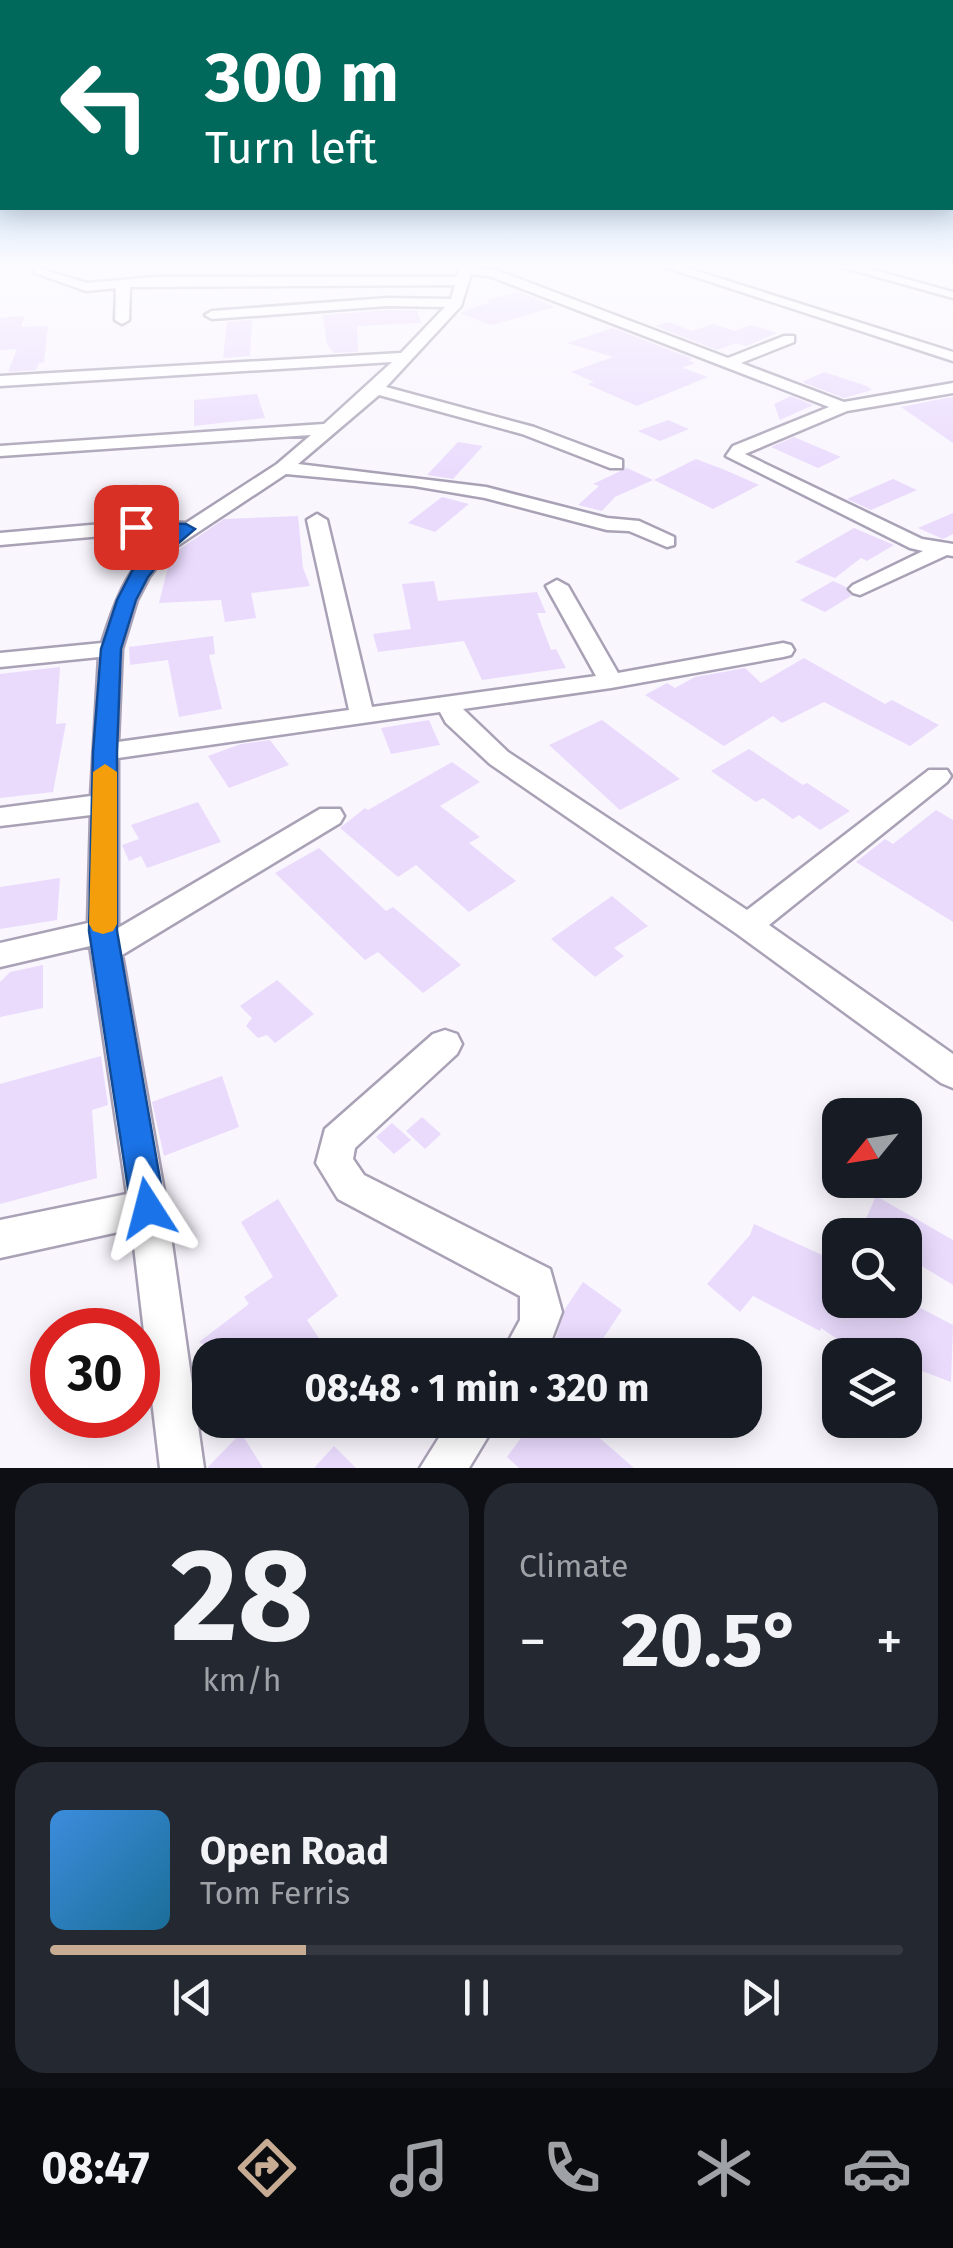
<!DOCTYPE html>
<html lang="en">
<head>
<meta charset="utf-8">
<style>
	:root { --surface:#171b24; --page:#242831; --text:#f1f3f6; --muted:#9ea1a6; --line:#363941; --accent:#c7ac93 }
	body { margin:0; font-family:"Fira Sans",sans-serif; background:var(--page); color:var(--text); height:100vh; display:flex; flex-direction:column; font-size:38px; white-space:nowrap }
	* { box-sizing:border-box; margin:0 }
	p { font-size:32px; color:var(--muted) }
	.icon { flex:none; width:55px; height:55px; fill:none; stroke:currentColor; stroke-width:2; stroke-linecap:round; stroke-linejoin:round }
	.map { position:relative; height:1468px; overflow:hidden }
	.panel { display:flex; flex-direction:column; gap:15px; padding:15px; background:#0d0f14; flex:1 }
	.panel>* { flex:none }
	.guide { position:absolute; left:0px; top:0px; width:955px; height:210px; box-shadow:0 5px 25px #0003; background:#00695c; color:#fff; overflow:hidden }
	.needle { width:65px; rotate:240deg }
	.controls { position:absolute; left:822px; top:1098px; display:grid; gap:20px }
	.controls a { display:grid; place-items:center; width:100px; height:100px; border-radius:20px; background:var(--surface); box-shadow:0 5px 25px #0003; font-size:50px }
	.speed { position:absolute; left:30px; top:1308px; display:flex; gap:20px; font-size:50px; font-weight:700; text-align:center }
	.speed>* { display:grid; place-content:center; width:130px; height:130px; border-radius:50%; background:var(--surface); box-shadow:0 5px 25px #0003; line-height:1 }
	.speed .limit { border:15px solid #d22; background:#fff; color:#111 }
	.pin { position:absolute; display:grid; place-items:center; width:85px; height:85px; color:#fff; margin:-42px; border-radius:20px; box-shadow:0 5px 15px #0006 }
	.me { position:absolute; width:110px; margin:-55px; rotate:351deg; stroke-linejoin:round; filter:drop-shadow(0 0 8px #0008) }
	.turn { display:flex; align-items:center; gap:35px; height:210px; padding:0 40px; font-size:45px }
	.turn .icon { width:130px; height:130px; stroke-width:2.5 }
	.turn b { display:block; font-size:70px; line-height:85px }
	.big { font-size:75px; font-weight:700; line-height:1.1 }
	.panel .tile { flex:1; display:flex; flex-direction:column; justify-content:center; gap:15px; min-width:0; padding:0 35px; border-radius:30px; background:var(--page) }
	.panel .dial { align-items:center; gap:0 }
	.dial b { font-size:130px; line-height:1 }
	.song { display:flex; align-items:center; gap:30px }
	.cover { width:120px; height:120px; border-radius:15px; background:linear-gradient(135deg,hsl(210 70% 55%),hsl(200 70% 35%)) }
	.played { height:10px; border-radius:5px; background:linear-gradient(90deg,var(--accent) 30%,var(--line) 30%) }
	.keys { display:flex; justify-content:space-around; direction:ltr }
	.heat { display:flex; justify-content:space-between; align-items:center; font-size:55px; direction:ltr }
	.panel .tiles { flex:1; display:grid; gap:15px; grid-template-columns:1fr 1fr }
	.tile:last-child { grid-column:span 2 }
	.trip { position:absolute; left:192px; top:1338px; width:570px; height:100px; border-radius:30px; background:var(--surface); box-shadow:0 5px 25px #0003; font-weight:700; line-height:100px; text-align:center }
	.tab-bar { display:flex; height:160px; justify-content:space-around; align-items:center; background:#090b0e; color:var(--muted) }
	.tab-bar .icon { width:70px; height:70px }
	.tab-bar .current { color:var(--accent) }
	.tab-bar b { font-size:45px; color:var(--text) }
	.map>svg:first-child { display:block }
</style>
</head>
<body>
<div class="map">
<svg width="953" height="1468" viewBox="0 0 953 1468">
	<rect width="100%" height="100%" fill="#f9f6fe"/>
	<path fill="#eadbfd" d="M519 292 555 307 491 325 460 313 490 302 487 300Z
		M387 310H417L421 323 357 326 358 352 334 353 327 344 323 315Z
		M25 316 21 327 48 326 44 362 39 363 36 370 8 372 17 349 0 350V318Z
		M252 320 250 356 223 358 227 322Z
		M669 322 692 331 713 324 735 331 751 325 777 333 746 346 736 343 717 350 655 326Z
		M613 328 693 359 688 360 695 363 683 368 708 377 637 406 587 384 594 382 571 372 613 357 567 343Z
		M824 372 867 386 872 390 844 398 802 382Z
		M257 394 265 418 194 426V400Z
		M791 396 813 405 780 420 774 404Z
		M953 397V443L901 407 946 398Z
		M668 420 689 429 660 441 638 431Z
		M794 437 841 457 818 468 771 447Z
		M458 442 483 446 453 479 427 475Z
		M696 459 725 470 759 485 713 509 654 480Z
		M627 468 653 480 615 497 602 511 578 505 599 486 593 484Z
		M893 479 917 490 871 510 847 499Z
		M138 484 139 513 112 516V487Z
		M442 497 469 504 435 532 408 523Z
		M953 513V534L943 539 918 528Z
		M298 516 303 568 310 586 251 593 256 618 225 622 221 600 159 603 171 555 224 519Z
		M854 528 894 545 867 561 861 558 835 578 795 562Z
		M434 581 438 601 537 592 546 613H537L551 650 556 649 566 668 482 680 464 641 378 652 373 634 411 629 402 584Z
		M833 581 846 587 851 596 825 612 800 600Z
		M213 636 215 654 209 655 222 709 179 717 168 660 130 665 129 647Z
		M804 658 885 704 892 700 939 725 910 746 824 702 782 723 773 716 724 746 645 695 667 683 675 688 695 677 745 668 761 683Z
		M60 667 56 724 66 723 53 792 0 798V674Z
		M429 720 440 745 391 754 381 728Z
		M602 720 680 779 620 810 549 745Z
		M270 740 289 765 229 788 208 756 241 744Z
		M749 749 803 785 807 783 850 811 820 830 799 815 793 819 763 798 756 802 711 771Z
		M452 762 480 782 440 806 480 837 469 843 516 881 469 912 416 865 398 877 340 828 365 808 368 810Z
		M198 802 221 842 147 868 141 856 129 861 122 845 139 839 131 825Z
		M936 810 953 820V922L856 862 885 839 893 844Z
		M319 848 386 911 393 907 461 965 423 993 378 952 365 960 275 873Z
		M60 878 57 920 0 929V887Z
		M612 896 648 926 614 948 624 956 595 977 551 939Z
		M43 965V1008L0 1017V982L10 972Z
		M277 980 314 1014 275 1043 267 1035 258 1038 246 1026 252 1018 240 1006Z
		M101 1056 108 1105 92 1110 97 1178 0 1204V1084Z
		M222 1076 239 1127 164 1156 152 1102Z
		M422 1117 441 1134 425 1149 406 1131Z
		M392 1123 411 1140 394 1154 376 1137Z
		M876 1196 953 1240V1285L905 1256V1235H870L861 1230Z
		M278 1199 338 1296 307 1320 322 1343 307 1355H219L199 1342 249 1304 244 1297 273 1277 241 1222Z
		M754 1224 840 1263V1300H905L953 1325 951 1382 922 1371V1365L905 1360V1355H861L821 1328 820 1331 753 1296 740 1312 707 1284 750 1235Z
		M583 1282 622 1310 592 1355H563L553 1347 565 1309Z
		M534 1420H579L634 1468H519L507 1457Z
		M241 1433 263 1468H208V1467Z
		M334 1446 356 1468H314Z"/>
	<g fill="none" stroke-linecap="round" stroke-linejoin="round">
		<g stroke="#a9a1b5" stroke-width="5">
			<path id="minor" d="M35 267 87 283 156 277H457L460 267 496 270 728 358 784 336H794V342L741 363 844 402 953 383V393L847 411 745 454 922 539 953 544V556L947 555 860 595 853 593 849 589 853 585 923 551 910 548 726 456 733 446 829 407 489 276 471 274 461 306 386 387 534 427 622 460V468H610L522 434 379 395 298 464 486 487 607 518 639 521 674 537V545L667 547 629 531 607 530 485 498 414 486 286 474 168 552 149 577 137 600 122 649 118 742 349 710 307 520 317 514 327 520 372 707 596 676 546 586 557 580 568 586 618 673 783 643 791 645 794 650 791 655 783 657 611 688 463 709 508 752 747 910 929 770H947L951 776 947 782 769 925 953 1054V1088L941 1083 737 934 490 764 446 723 440 712 118 758V928L320 809H340L344 816 340 823 122 955 167 1208 204 1468H160L132 1229 0 1258V1220L127 1194 90 946 0 967V943L88 923 91 815 0 826V808L91 796 99 657 0 667V653L102 643C115 601 130 559 169 534L136 533 0 545V533L136 521 186 523 277 464 311 435 0 456V446L324 424 392 362 0 386V376L401 353 445 307 387 306 212 319 205 315 212 311 387 298 451 299 455 285 130 287 129 320 122 324 115 320 116 288 86 291 35 273Z
				M665 267H684L953 352V361Z
				M842 267H863L953 292V298Z
				M445 1030 457 1034 462 1044 457 1054 355 1148 353 1159 364 1175 550 1269 562 1312 546 1355H501L520 1320V1296L338 1199 316 1163 325 1129 433 1034Z
				M450 1420H498L469 1468H420Z"/>
		</g>
		<use href="#minor" fill="#fff" fill-rule="evenodd"/>
	</g>
	<linearGradient id="sky" x2="0" y2="1"><stop stop-color="#6bb0e6"/><stop offset="0.56" stop-color="#fcfbff"/><stop offset="1" stop-color="#fcfbff" stop-opacity="0"/></linearGradient>
	<rect width="953" height="473" fill="url(#sky)"/>
	<path fill="#1a73e8" stroke="#114b97" stroke-width="2.5" d="M136 522 186 524 195 529 168 552 148 577 136 600 121 649 117 752V931L165 1208 160 1220 148 1224 136 1220 131 1208 89 931 93 752 101 649 117 600 132 571 169 534 129 531 127 527Z"/>
	<path fill="#f59e0b" d="M105 764 117 772V924L113 931 103 934 93 931 89 924 93 772Z"/>
</svg>
<div class="controls">
<a><svg class="needle" viewBox="-14 -14 28 28"><path d="M0-13l5 13h-10z" fill="#e53935"/><path d="M0 13l5-13h-10z" fill="#9ea1a6"/></svg></a>
<a><svg class="icon" aria-label="search" viewBox="0 0 24 24"><circle cx="10" cy="10" r="6"/><path d="M15 15l6 6"/></svg></a>
<a><svg class="icon" aria-label="layers" viewBox="0 0 24 24"><path d="M12 4l9 5-9 5-9-5zM3 14l9 5 9-5"/></svg></a>
</div>
<div class="speed"><div class="limit">30</div></div>
<div class="pin" style="left:136px;top:527px;background:#d93025"><svg class="icon" aria-label="arrive" viewBox="0 0 24 24"><path d="M6 21V4h12l-3 4 3 4H6"/></svg></div>
<svg class="me" style="left:148px;top:1208px" viewBox="-20 -20 40 40"><path d="M0-17L14 15 0 8-14 15z" fill="#1a73e8" stroke="#fff" stroke-width="4"/></svg>
<div class="trip">08:48 · 1 min · 320 m</div>
<div class="guide">
<div class="turn"><svg class="icon" aria-label="left" viewBox="0 0 24 24"><path d="M17 20v-9H6M10 6l-5 5 5 5"/></svg><div><b>300 m</b>Turn left</div></div>
</div>
</div>
<section class="panel">
<div class="tiles">
<div class="tile dial"><b>28</b><p>km/h</p></div>
<div class="tile"><p>Climate</p>
<div class="heat"><a>−</a><b class="big">20.5°</b><a>+</a></div>
</div>
<div class="tile">
<div class="song"><i class="cover"></i><div><b>Open Road</b><p>Tom Ferris</p></div></div>
<div class="played"></div>
<div class="keys"><svg class="icon" aria-label="previous" viewBox="0 0 24 24"><path d="M18 5L8 12l10 7zM5 5v14"/></svg><svg class="icon" aria-label="pause" viewBox="0 0 24 24"><path d="M8 5v14M16 5v14"/></svg><svg class="icon" aria-label="next" viewBox="0 0 24 24"><path d="M6 5l10 7-10 7zM19 5v14"/></svg></div>
</div>
</div>
</section>
<nav class="tab-bar">
<b>08:47</b>
<svg class="icon current" aria-label="directions" viewBox="0 0 24 24"><path d="M12 3l9 9-9 9-9-9zM9 14v-3h6M13 9l2 2-2 2"/></svg>
<svg class="icon" aria-label="music" viewBox="0 0 24 24"><path d="M9 18V5l10-2v13"/><circle cx="6" cy="18" r="3"/><circle cx="16" cy="16" r="3"/></svg>
<svg class="icon" aria-label="phone" viewBox="0 0 24 24"><path d="M5 4h4l2 5-3 2q2 4 5 5l2-3 5 2v4C11 20 4 13 5 4z"/></svg>
<svg class="icon" aria-label="climate" viewBox="0 0 24 24"><path d="M12 3v18M4 7l16 10M4 17L20 7"/></svg>
<svg class="icon" aria-label="car" viewBox="0 0 24 24"><path d="M5 17H2v-5l4-1 3-4h7l3 4 3 1v5h-3M9 17h6M6 11h13"/><circle cx="7" cy="17" r="2"/><circle cx="17" cy="17" r="2"/></svg>
</nav>
</body>
</html>
